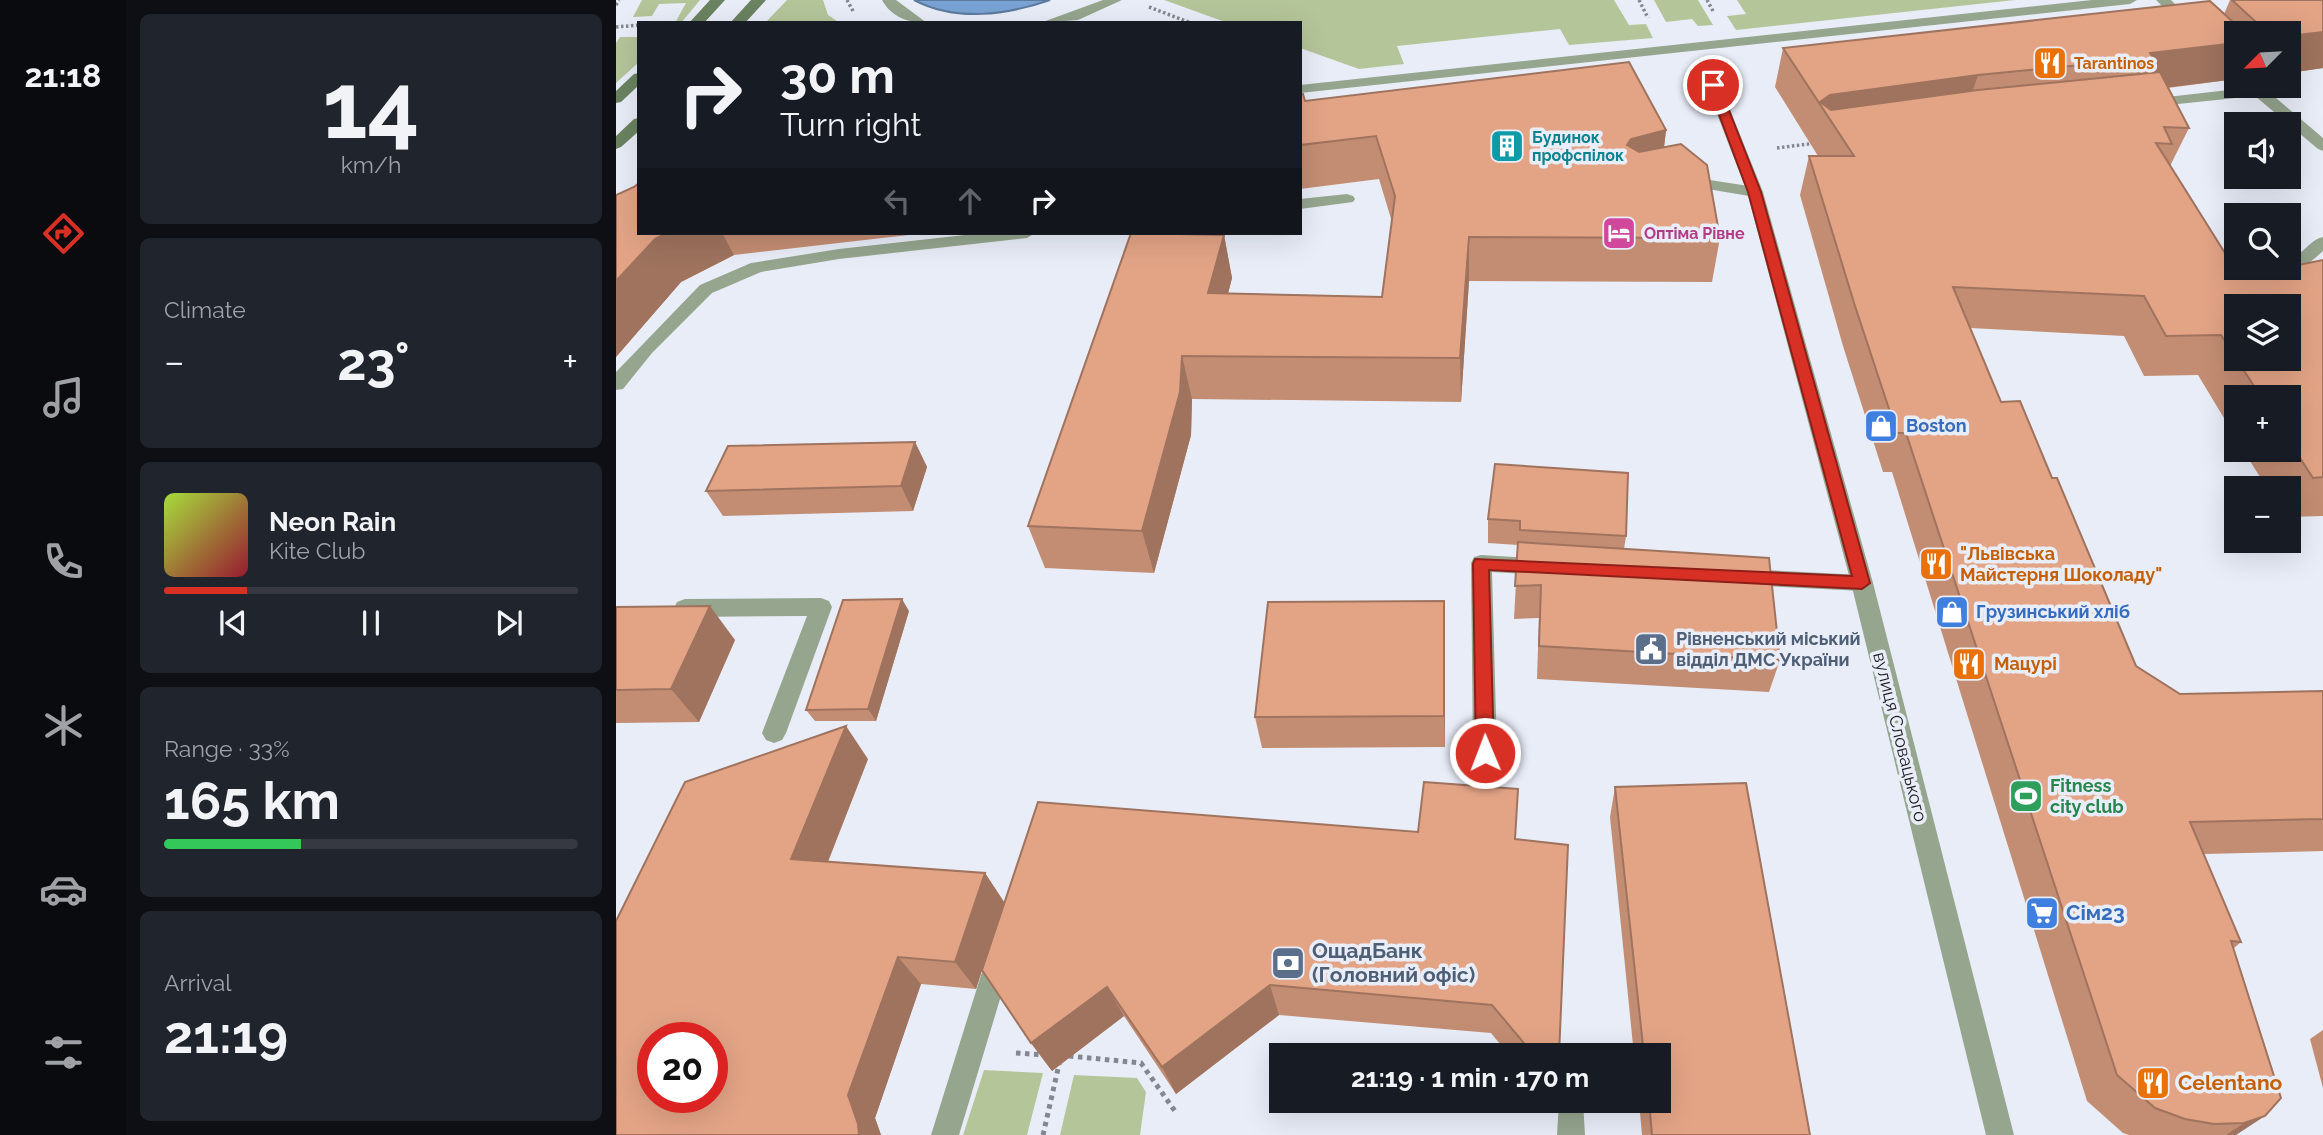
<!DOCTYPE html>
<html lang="en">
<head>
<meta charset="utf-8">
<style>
	:root { --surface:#171b24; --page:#20242c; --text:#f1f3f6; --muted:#9ea1a6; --line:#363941; --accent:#d93025 }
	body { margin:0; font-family:Raleway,sans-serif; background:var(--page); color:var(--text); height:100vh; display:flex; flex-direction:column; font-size:26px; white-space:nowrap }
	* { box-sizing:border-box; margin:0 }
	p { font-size:23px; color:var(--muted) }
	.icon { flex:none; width:38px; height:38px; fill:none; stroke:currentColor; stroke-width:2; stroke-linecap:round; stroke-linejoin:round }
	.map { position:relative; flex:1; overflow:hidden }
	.details { display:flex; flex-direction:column; gap:14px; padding:14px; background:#0d0f14; width:490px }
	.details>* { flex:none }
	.guide { position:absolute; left:21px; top:21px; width:665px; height:214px; border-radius:0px; box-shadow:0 7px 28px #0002; background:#171b24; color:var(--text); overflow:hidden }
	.needle { width:46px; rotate:246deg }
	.tools { position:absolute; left:1608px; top:21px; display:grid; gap:14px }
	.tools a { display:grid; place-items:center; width:77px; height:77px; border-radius:0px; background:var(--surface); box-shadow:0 7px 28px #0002; font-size:35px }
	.speed { position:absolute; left:21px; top:1022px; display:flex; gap:14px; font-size:35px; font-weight:700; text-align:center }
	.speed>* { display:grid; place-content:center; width:91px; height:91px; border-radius:50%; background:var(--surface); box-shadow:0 7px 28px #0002; line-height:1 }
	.speed .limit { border:10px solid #d22; background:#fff; color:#111 }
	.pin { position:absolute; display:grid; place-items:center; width:60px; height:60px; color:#fff; margin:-30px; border:4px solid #fff; border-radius:50%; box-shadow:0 2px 7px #0007 }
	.me { position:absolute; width:77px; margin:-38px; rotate:359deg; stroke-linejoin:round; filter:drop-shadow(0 0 5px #0008) }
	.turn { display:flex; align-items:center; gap:24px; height:147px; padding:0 28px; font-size:32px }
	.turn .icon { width:91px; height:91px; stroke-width:2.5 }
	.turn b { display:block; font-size:49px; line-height:60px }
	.lanes { display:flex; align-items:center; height:66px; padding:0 28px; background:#0003; justify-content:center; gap:35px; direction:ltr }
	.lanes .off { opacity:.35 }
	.big { font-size:52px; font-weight:700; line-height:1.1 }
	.details .tile { flex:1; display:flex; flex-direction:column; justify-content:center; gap:10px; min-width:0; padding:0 24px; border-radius:10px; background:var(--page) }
	.details .dial { align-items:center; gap:0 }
	.dial b { font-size:91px; line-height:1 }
	.song { display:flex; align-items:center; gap:21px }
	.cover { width:84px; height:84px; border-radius:10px; background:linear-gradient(135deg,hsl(80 70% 55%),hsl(350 70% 35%)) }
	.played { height:7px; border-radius:4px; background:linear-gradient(90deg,var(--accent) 20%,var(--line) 20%) }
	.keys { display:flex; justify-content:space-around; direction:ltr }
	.heat { display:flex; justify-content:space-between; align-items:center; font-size:38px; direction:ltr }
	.charge { height:10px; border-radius:5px; background:linear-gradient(90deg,#34c759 33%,var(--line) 0) }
	.trip { position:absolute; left:653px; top:1043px; width:402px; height:70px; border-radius:0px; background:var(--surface); box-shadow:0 7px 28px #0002; font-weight:700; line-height:70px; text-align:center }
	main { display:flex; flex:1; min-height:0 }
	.tab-bar { display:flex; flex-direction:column; width:126px; justify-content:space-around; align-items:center; background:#090b0e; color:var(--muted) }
	.tab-bar .icon { width:49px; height:49px }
	.tab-bar .on { color:var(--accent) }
	.tab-bar b { font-size:32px; color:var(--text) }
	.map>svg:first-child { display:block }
</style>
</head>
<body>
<main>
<nav class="tab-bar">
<b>21:18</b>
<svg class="icon on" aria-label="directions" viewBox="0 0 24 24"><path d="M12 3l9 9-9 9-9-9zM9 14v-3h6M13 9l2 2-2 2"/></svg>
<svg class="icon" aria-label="music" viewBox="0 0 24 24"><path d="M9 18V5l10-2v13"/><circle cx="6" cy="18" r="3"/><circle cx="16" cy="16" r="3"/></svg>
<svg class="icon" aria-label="phone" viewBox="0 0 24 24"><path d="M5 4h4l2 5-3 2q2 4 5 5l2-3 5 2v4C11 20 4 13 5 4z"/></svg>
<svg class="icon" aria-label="climate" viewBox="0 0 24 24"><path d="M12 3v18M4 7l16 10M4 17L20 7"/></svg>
<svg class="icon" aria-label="car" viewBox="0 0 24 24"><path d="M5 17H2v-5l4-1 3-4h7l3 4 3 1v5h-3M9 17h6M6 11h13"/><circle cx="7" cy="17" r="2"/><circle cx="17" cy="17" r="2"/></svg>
<svg class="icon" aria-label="filters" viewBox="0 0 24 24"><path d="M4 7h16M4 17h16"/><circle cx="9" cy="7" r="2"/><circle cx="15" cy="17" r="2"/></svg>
</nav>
<section class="details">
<div class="tile dial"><b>14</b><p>km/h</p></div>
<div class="tile"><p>Climate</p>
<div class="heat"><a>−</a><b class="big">23°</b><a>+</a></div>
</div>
<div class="tile">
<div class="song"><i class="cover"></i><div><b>Neon Rain</b><p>Kite Club</p></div></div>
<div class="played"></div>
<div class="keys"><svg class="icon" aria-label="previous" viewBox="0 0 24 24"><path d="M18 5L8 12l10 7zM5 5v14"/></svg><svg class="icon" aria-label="pause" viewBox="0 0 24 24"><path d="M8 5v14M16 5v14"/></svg><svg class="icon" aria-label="next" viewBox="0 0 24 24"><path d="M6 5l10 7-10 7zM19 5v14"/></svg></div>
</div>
<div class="tile"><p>Range · 33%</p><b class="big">165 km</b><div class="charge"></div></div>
<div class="tile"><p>Arrival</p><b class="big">21:19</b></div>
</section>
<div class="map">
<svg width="1707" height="1135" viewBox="0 0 1707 1135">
	<rect width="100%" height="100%" fill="#e9edf8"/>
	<path fill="#b5c59a" d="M26 0H84L65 23H59L70 3 43 4 36 16 17 17Z
		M171 0H207L212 15 224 23H149Z
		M548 0H998L1013 25 1030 24 1037 38 953 45 944 29 781 46 788 64 743 69 684 48V23H612Z
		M1038 0H1082L1097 25 1082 26 1076 19 1050 22Z
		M1121 0H1399L1120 30 1111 16 1130 14Z
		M4 37H23V62L0 83V43Z
		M368 1070 427 1073 411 1135H347Z
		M458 1075 521 1078 530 1092 524 1135H444Z"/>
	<path fill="#79a3d4" stroke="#5d7b9f" stroke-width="2" d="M298 0H434C391 15 340 22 298 0Z"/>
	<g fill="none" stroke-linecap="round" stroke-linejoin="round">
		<path stroke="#84878f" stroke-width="3.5" stroke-dasharray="2.5 2.5" stroke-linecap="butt" d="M231 0 237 11
			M1023 0 1032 18
			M1091 0 1097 11
			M0 5 3 0
			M533 7 575 23
			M0 27 23 25
			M1161 148 1200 143"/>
		<path stroke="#84878f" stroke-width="5" stroke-dasharray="4.5 4.5" stroke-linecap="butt" d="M400 1053 430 1055
			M453 1056 525 1063 561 1114
			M427 1135 444 1060"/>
		<path fill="#95a58e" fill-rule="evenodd" d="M1540 0H1555L1580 25 1573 29 1568 28Z
			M1630 86H1646L1707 138V151L1702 149 1639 96 1533 107 1526 103 1533 99 1631 88Z
			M1068 176 1139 187 1147 192 1139 197 1062 184 1060 181 1062 178Z
			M731 194 737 196 739 199 737 202 684 209V199Z
			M367 233H419L411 238 223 259 145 272 96 293 36 353 7 389 0 390V372L84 285 135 263 223 249Z
			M1707 237V251C1695 262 1688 269 1671 268H1673V258C1687 256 1693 240 1707 237Z
			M865 555 929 559 936 561 939 567 936 573 929 575 876 572 881 753 877 760 869 763 861 760 857 753 855 563 858 557Z
			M1129 569 1246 575 1253 577 1257 583 1253 589 1246 591 1129 585 1122 583 1118 577 1122 571Z
			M205 598 213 601 216 607 170 733 166 740 158 743 150 740 146 733 191 616 69 617 61 614 58 608 61 602 69 599Z
			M384 943 393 947 397 956 343 1135H315L371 956 375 947Z
			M943 1101H967L969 1135H941Z"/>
		<path fill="#95a58e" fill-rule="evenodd" d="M266 0H280L311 23C293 23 275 17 266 0Z
			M487 0H506L462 20 424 23Z
			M1476 0H1521L1514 4 684 93V85Z
			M1088 58 1095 62 1147 192 1257 583 1398 1135H1370L1235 583 1131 192 1081 62Z"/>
		<path fill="#6b8360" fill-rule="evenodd" d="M94 0H109L88 23H73Z
			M135 0H150L129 23H114Z
			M23 73V85L5 102 0 103V91L18 74Z
			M23 118V131L5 147 0 149V136L18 119Z"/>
	</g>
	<path fill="#c38d73" d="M1614 0H1707V68L1673 73V33H1620V79L1552 88 1573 128 1554 166 1624 277 1707 260V516L1673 517V488H1651L1627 450H1673V397H1620V438L1582 375 1528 376 1508 336 1354 328 1385 402 1436 478 1520 666 1564 694 1707 691V851L1588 854 1625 942 1617 949 1665 1098 1620 1135H1513L1507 1133 1471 1101 1276 472H1267L1227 346 1184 195 1193 156H1202L1159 87 1167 48 1608 14Z
		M684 94 689 101 1050 130 1048 147 1104 238 1096 282 853 281 845 402 576 399 575 435 538 573 429 568 412 526 608 235 616 278 612 293 766 297 776 222 763 179 684 189Z
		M23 183V233H310L118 255 65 282 0 357V195L18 187Z
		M299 442 311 467 297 511 107 516 90 491Z
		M879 464 1010 536 1008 549 1164 660 1153 692 921 679 923 618 898 619 902 545 872 543V519Z
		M0 607 119 640 83 722 0 723Z
		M293 611 260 721H199L190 710Z
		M829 633V747L646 748 639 717Z
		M252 759 212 862 369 873 388 902 899 839 943 1055H893L875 1033 663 1015 560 1094 508 1016 436 1071 415 1043 366 970 360 989 305 984 259 1118 265 1135H0Z
		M999 787 1194 1135H1026L1023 1101H1043V1055H1018L994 817Z
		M1707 1030V1088L1694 1039Z
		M931 1101H939L937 1109Z"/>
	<path fill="#9f735e" d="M1707 32V68L1673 73V36Z
		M1620 43V79L1522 91 1537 58 1534 53Z
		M1362 75 1349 114 1222 132 1204 102 1214 95Z
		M1050 130 1045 174 1011 145 1015 139Z
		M51 233H106L118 255 65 282 0 357V281L39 239Z
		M608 235 616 278 601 337 592 293Z
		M853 237V281L845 402 844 358Z
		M566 356 576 399 575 435 538 573 526 531Z
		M299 442 311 467 297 511 285 486Z
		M286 599 293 611 260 721 252 709Z
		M828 601 829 633V747L828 716Z
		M94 606 119 640 83 722 55 689Z
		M230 726 252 759 201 889 175 859Z
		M369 873 388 902 360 989 339 962Z
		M282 957 305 984 259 1118 265 1135H243L232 1095Z
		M654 985 663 1015 560 1094 546 1067Z
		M491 987 508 1016 436 1071 415 1043Z
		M1649 1116 1620 1135H1610L1628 1123Z"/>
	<path fill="#e3a486" stroke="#9f735e" stroke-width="2" fill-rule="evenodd" d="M1616 0H1707V32L1673 36V33H1642L1641 23Z
		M1594 1 1629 33H1620V43L1534 53 1537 58 1362 75 1214 95 1204 102 1215 110 1362 90 1544 72 1573 128 1548 127 1556 144 1540 143 1624 277 1707 260V477L1697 478 1673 441V397H1645L1605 335 1550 336 1528 296 1337 287 1385 402 1404 401 1436 478H1441L1520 666 1564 694 1707 691V819L1574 822 1625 942 1615 941 1665 1098 1649 1116 1628 1123 1598 1124 1569 1119 1539 1108 1501 1075 1290 433H1281L1239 306 1193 156H1238L1167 48ZM1620 306H1673V359H1620Z
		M1013 62 1050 130 1015 139 1011 145 1023 152 1065 144 1091 165 1104 238 853 237 844 358 566 356 564 392 526 531 412 526 515 233 608 235 592 293 766 297 779 196 760 136 684 145V94H687L689 101Z
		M23 183V233H51L39 239 0 281V195L18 187Z
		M299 442 285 486 90 491 112 446Z
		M879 464 1012 473 1010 536 904 530V521L872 519Z
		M902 542 1153 558 1164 660 923 646 925 585 899 586Z
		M286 599 252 709 190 710 227 600Z
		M828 601V716L639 717 652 602Z
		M94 606 55 689 0 690V607Z
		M230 726 175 859 369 873 339 962 282 957 232 1095 242 1124 243 1135H0V921L69 782ZM37 1038H96V1097H37Z
		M808 782 902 789 899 839 952 845 943 1055H918L876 1005 654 985 546 1067 491 987 415 1043 366 970 422 802 802 832Z
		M1130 783 1194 1135H1036L1033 1101H1043V1055H1028L999 787Z"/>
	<path fill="#d93025" stroke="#8d1f18" stroke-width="2" d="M1097 82 1103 85 1145 192 1254 583 1246 589 873 570 878 753 876 758 869 760 863 758 860 753 857 564 859 559 1236 576 1132 192 1092 85Z"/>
	<defs>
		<g id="restaurant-square" transform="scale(1.75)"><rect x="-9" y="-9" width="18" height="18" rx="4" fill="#e8710a" stroke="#e9edf8"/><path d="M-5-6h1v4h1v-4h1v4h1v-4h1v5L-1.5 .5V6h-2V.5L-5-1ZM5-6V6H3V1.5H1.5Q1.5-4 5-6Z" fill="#fff"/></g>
		<g id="building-square" transform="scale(1.75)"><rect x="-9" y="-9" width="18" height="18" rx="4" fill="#0f9aa8" stroke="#e9edf8"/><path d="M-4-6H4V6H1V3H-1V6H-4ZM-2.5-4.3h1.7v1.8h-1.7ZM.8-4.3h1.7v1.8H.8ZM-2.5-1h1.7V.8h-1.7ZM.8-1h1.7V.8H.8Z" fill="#fff"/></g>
		<g id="hotel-square" transform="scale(1.75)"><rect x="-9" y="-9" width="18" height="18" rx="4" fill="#d1479c" stroke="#e9edf8"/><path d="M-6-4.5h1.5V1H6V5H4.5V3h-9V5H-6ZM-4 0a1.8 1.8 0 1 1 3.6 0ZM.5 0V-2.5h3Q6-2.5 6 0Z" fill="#fff"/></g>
		<g id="shop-square" transform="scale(1.75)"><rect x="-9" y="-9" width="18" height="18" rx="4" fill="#3f7fe0" stroke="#e9edf8"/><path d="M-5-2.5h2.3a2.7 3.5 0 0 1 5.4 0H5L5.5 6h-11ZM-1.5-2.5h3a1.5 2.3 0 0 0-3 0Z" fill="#fff"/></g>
		<g id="civic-square" transform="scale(1.75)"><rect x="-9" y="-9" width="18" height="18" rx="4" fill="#5c6f8a" stroke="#e9edf8"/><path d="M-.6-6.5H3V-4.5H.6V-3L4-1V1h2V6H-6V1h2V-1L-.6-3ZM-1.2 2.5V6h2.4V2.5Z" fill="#fff"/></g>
		<g id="stadium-square" transform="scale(1.75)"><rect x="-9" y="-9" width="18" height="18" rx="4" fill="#2e9e5b" stroke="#e9edf8"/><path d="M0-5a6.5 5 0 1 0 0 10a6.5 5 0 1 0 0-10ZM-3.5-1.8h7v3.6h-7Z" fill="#fff"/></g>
		<g id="supermarket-square" transform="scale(1.75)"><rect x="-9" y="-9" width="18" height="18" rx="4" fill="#3f7fe0" stroke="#e9edf8"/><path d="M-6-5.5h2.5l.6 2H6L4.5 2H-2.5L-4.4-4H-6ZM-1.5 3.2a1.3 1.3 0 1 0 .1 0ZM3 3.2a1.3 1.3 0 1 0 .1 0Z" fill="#fff"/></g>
		<g id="bank-square" transform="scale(1.75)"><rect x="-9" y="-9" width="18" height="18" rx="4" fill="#5c6f8a" stroke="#e9edf8"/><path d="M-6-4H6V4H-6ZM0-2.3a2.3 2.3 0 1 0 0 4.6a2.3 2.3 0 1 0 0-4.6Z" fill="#fff"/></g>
	</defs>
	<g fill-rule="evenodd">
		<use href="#restaurant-square" x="1434" y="63"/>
		<use href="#building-square" x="891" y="146"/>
		<use href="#hotel-square" x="1003" y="233"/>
		<use href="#shop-square" x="1265" y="426"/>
		<use href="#restaurant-square" x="1320" y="564"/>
		<use href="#shop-square" x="1336" y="612"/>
		<use href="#civic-square" x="1035" y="649"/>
		<use href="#restaurant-square" x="1353" y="664"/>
		<use href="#stadium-square" x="1410" y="796"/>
		<use href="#supermarket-square" x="1426" y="913"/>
		<use href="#bank-square" x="672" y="963"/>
		<use href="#restaurant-square" x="1537" y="1083"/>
	</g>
	<g text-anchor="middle" stroke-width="7" stroke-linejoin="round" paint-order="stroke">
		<g font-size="16" font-weight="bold" fill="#c56008" stroke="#e9edf8" text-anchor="start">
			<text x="1458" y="69">Tarantinos</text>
		</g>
		<g font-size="16" font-weight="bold" fill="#0d838f" stroke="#e9edf8" text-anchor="start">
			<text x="916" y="143">Будинок<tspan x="916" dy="18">профспілок</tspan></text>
		</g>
		<g font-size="16" font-weight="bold" fill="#b23c85" stroke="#e9edf8" text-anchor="start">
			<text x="1028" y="239">Оптіма Рівне</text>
		</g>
		<g font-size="18" font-weight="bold" fill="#366cbe" stroke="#e9edf8" text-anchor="start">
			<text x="1290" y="432">Boston</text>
			<text x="1360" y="618">Грузинський хліб</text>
		</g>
		<g font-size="18" font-weight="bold" fill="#c56008" stroke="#e9edf8" text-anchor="start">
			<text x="1344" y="560">"Львівська<tspan x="1344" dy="21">Майстерня Шоколаду"</tspan></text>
			<text x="1378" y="670">Мацурі</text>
		</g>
		<g font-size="18" font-weight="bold" fill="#4e5e75" stroke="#e9edf8" text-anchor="start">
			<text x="1060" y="645">Рівненський міський<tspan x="1060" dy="21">відділ ДМС України</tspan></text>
		</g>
		<g font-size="18" fill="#1d1e23" stroke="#e9edf8">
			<text transform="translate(1284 737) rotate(76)" y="6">вулиця Словацького</text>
		</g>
		<g font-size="18" font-weight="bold" fill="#27864d" stroke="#e9edf8" text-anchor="start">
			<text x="1434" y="792">Fitness<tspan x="1434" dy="21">city club</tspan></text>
		</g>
		<g font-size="21" font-weight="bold" fill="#366cbe" stroke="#e9edf8" text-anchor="start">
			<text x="1450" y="920">Сім23</text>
		</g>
		<g font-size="21" font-weight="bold" fill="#4e5e75" stroke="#e9edf8" text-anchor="start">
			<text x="696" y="958">ОщадБанк<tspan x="696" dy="24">(Головний офіс)</tspan></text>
		</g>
		<g font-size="21" font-weight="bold" fill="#c56008" stroke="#e9edf8" text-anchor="start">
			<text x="1562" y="1090">Celentano</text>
		</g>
	</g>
</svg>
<div class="tools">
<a><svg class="needle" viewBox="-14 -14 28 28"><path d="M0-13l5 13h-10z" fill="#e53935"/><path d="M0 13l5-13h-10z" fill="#9ea1a6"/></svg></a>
<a><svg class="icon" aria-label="sound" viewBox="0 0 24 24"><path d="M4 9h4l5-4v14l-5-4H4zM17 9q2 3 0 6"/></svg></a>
<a><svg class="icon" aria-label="search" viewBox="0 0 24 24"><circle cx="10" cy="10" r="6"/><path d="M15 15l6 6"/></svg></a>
<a><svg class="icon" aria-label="layers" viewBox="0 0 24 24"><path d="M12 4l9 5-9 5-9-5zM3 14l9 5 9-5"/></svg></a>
<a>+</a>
<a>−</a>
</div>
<div class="speed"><div class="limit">20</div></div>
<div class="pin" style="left:1097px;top:85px;background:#d93025"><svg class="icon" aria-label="arrive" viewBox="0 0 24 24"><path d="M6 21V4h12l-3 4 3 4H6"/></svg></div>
<svg class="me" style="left:869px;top:753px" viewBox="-20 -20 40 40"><circle r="17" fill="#d93025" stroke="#fff" stroke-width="3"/><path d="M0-11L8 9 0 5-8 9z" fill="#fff"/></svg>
<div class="trip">21:19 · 1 min · 170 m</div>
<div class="guide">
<div class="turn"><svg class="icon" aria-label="right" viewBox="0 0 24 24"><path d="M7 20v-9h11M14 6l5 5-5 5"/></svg><div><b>30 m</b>Turn right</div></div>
<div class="lanes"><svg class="icon off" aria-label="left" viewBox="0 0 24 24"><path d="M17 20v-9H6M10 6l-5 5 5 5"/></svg><svg class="icon off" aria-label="ahead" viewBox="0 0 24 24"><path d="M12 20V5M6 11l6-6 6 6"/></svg><svg class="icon" aria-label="right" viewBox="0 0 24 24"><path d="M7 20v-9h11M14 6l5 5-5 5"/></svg></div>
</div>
</div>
</main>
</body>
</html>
